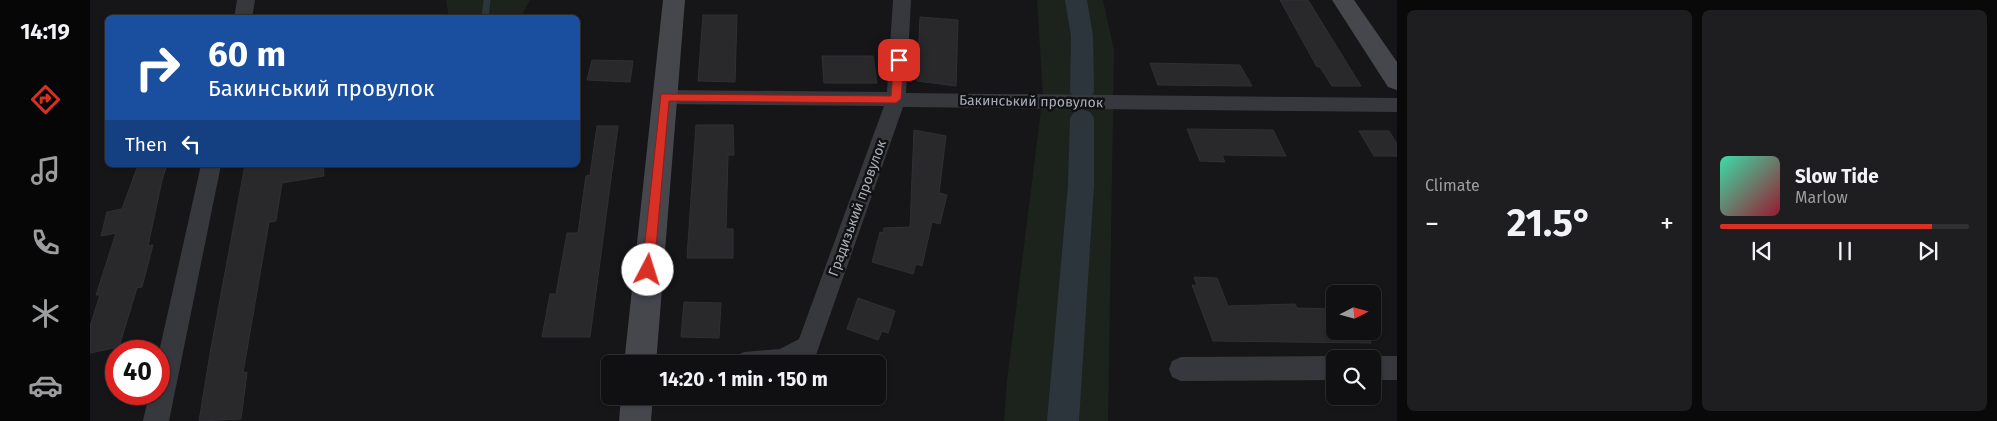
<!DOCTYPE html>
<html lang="en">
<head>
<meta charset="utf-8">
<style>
	:root { --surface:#101012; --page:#1e1e20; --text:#f1f3f6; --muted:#9c9d9f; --line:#303032; --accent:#d93025 }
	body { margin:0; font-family:"Fira Sans",sans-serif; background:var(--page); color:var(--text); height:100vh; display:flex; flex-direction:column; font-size:19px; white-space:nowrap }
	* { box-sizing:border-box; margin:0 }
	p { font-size:16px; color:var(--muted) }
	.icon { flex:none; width:28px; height:28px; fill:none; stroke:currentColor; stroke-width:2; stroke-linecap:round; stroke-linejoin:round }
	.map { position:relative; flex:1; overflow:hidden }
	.details { display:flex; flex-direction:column; gap:10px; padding:10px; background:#09090a; width:600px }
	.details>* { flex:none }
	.top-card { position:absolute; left:15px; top:15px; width:475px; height:152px; border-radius:8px; box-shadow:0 1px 4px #0004,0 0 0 1px var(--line); background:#1a4fa0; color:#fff; overflow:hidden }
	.needle { width:32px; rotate:84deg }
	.buttons { position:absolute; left:1236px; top:285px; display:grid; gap:10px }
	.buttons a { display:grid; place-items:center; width:55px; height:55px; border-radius:8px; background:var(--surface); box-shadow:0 1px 4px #0004,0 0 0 1px var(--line); font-size:25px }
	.speed { position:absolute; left:15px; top:340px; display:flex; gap:10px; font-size:25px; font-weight:700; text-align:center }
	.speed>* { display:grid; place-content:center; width:65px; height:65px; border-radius:50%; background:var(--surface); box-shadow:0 1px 4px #0004,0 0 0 1px var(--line); line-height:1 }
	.speed .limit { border:8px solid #d22; background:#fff; color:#111 }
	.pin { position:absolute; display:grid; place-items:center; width:42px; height:42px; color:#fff; margin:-21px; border-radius:10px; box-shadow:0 2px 8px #0006 }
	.me { position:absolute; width:55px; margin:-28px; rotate:5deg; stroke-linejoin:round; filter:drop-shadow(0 0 4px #0008) }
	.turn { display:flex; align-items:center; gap:18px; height:105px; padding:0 20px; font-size:22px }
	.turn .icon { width:65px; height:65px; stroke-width:2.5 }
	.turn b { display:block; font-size:35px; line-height:42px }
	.then { display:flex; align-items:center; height:48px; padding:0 20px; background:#0003; gap:10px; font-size:19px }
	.big { font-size:38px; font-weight:700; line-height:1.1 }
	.details .card { flex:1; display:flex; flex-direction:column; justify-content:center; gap:8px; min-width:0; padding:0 18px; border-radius:8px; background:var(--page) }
	.song { display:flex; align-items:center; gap:15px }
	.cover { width:60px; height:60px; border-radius:8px; background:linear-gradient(135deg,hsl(160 70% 55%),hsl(350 70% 35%)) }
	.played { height:5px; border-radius:2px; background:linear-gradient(90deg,var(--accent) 85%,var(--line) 85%) }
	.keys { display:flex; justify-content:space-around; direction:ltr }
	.heat { display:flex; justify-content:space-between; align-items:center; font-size:28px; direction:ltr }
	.details .tiles { flex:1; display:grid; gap:10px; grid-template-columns:repeat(2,1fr) }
	.trip { position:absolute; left:511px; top:355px; width:285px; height:50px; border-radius:8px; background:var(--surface); box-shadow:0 1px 4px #0004,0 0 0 1px var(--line); font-weight:700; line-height:50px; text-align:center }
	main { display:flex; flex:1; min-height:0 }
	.tabs { display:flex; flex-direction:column; width:90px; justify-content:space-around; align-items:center; background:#060607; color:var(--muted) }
	.tabs .icon { width:35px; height:35px }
	.tabs .on { color:var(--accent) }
	.tabs b { font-size:22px; color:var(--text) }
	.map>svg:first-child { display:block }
</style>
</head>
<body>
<main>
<nav class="tabs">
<b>14:19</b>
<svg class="icon on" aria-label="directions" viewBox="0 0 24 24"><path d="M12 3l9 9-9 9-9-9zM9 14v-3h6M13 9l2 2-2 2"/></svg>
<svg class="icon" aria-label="music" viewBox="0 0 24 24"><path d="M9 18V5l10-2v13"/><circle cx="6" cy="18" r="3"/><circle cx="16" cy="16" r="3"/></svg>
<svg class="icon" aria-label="phone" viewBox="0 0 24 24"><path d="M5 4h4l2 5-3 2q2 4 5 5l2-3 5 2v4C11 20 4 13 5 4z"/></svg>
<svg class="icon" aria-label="climate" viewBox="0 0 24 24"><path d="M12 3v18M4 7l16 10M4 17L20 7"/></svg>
<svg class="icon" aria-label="car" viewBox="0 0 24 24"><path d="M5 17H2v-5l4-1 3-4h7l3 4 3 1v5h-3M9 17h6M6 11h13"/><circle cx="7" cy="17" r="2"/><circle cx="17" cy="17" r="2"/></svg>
</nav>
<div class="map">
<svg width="1307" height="421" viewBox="0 0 1307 421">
	<rect width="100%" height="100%" fill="#161618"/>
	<path fill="#1c231d" d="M356 0H440L431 17 359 18Z
		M947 0H1013L1024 51 1018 421H914L917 381 953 95Z"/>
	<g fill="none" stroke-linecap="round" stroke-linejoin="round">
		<path stroke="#2c353c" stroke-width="7" d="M395 18 397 0"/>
		<path fill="#2c353c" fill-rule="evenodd" d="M975 0H997L1003 36 1004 92 1000 98 992 101 984 98 980 92 981 36Z
			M992 109 1000 112 1004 118V185L989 421H957L978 185 980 118 984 112Z"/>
	</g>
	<path fill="#29292c" stroke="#303034" d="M1190 0H1218L1271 86H1242L1230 67H1227Z
		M613 15H647L645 82 608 81Z
		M830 17 868 20 866 86 827 81Z
		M732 56H783L787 83H734Z
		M502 60 543 61 540 82 497 80Z
		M1060 63 1150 65 1162 86 1068 85Z
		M606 125H643L644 155H638L636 229H643V258H597Z
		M507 126H528L500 337H452L460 294H466L477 233H488L496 176 500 175Z
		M1097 129 1183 130 1196 156 1132 155 1135 162 1110 161Z
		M824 130 856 136 849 193 857 195 850 224 842 222 832 266 826 264 823 274 782 262 790 232 793 233 794 228 820 227Z
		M1269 131H1299L1307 144V156H1284Z
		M48 165H77L72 180 58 246 63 245 52 287 47 288 29 347 0 353V326L10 295H6L26 233 11 236 17 212 32 209Z
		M155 165H233L234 176 192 183 186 221 179 222 153 373 157 372 151 419 109 421 121 348Z
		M1104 277 1127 278 1138 306 1205 304 1207 308 1245 309V331H1282V326L1286 333 1276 332 1281 343 1123 341 1102 285 1107 286Z
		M768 298 805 311 798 333 792 331 788 340 757 329Z
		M594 302 631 303 629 338 591 337Z"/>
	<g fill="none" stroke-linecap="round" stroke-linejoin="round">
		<path fill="#37383d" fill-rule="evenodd" d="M147 0H165L162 18H144Z
			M803 0H821L816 93 1307 98V112L813 107 726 355 709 364H642L645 356 654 352 690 349 709 339 794 106 575 104 568 102 566 97 568 92 575 90 797 92Z
			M111 165H131L79 421H53L59 394H69V352Z
			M1245 356 1251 359H1245V380L1091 381 1082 377 1079 369 1082 361 1091 357Z
			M1282 356H1307V380H1282V359H1276Z"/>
		<path fill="#45474d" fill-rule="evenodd" d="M573 0H595L566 364H534Z
			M1242 0H1264L1307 62V90L1298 87Z
			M531 396H563L561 421H529Z"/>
	</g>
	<path fill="#d93025" stroke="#8d1f18" d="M809 56 814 60 811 99 806 103 579 101 564 270 562 274H554L552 270 571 94 801 96 804 60Z"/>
	<g text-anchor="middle" stroke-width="5" stroke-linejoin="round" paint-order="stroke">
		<g font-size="14" fill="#a8adb8" stroke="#111113">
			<text transform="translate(941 101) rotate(1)" y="5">Бакинський провулок</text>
			<text transform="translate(767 208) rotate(-70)" y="5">Градизький провулок</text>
		</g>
	</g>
</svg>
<div class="buttons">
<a><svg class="needle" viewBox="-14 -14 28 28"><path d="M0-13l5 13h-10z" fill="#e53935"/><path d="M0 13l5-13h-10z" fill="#9c9d9f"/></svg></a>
<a><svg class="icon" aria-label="search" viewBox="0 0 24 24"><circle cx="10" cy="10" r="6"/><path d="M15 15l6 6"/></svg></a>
</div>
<div class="speed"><div class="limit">40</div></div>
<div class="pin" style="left:809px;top:60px;background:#d93025"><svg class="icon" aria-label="arrive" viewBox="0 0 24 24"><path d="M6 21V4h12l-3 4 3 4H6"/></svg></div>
<svg class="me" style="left:558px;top:270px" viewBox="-20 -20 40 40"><circle r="19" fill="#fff"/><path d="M0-13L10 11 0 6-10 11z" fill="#d93025"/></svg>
<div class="trip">14:20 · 1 min · 150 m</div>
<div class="top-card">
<div class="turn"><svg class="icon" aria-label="right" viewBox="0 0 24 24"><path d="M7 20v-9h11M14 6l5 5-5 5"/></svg><div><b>60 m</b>Бакинський провулок</div></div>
<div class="then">Then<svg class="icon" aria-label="left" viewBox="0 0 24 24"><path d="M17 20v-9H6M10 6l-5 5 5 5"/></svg></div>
</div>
</div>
<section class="details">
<div class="tiles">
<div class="card"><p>Climate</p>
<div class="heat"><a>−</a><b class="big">21.5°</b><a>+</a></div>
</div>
<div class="card">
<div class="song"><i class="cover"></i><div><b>Slow Tide</b><p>Marlow</p></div></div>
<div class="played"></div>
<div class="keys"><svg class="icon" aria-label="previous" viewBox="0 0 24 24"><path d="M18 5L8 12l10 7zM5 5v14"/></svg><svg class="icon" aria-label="pause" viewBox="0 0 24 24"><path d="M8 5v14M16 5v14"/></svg><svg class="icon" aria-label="next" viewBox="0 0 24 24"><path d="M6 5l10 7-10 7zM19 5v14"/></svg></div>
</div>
</div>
</section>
</main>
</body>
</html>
